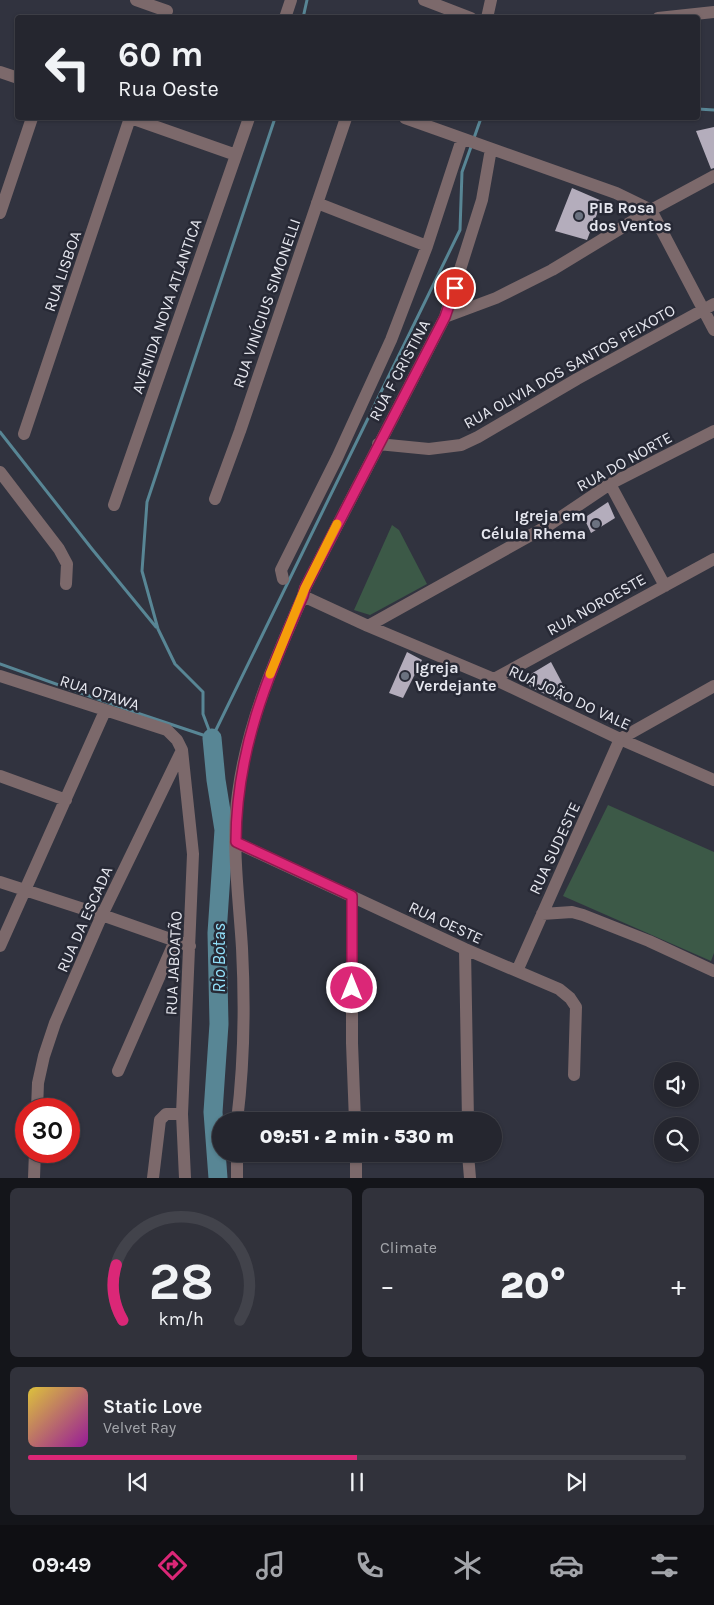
<!DOCTYPE html>
<html lang="en">
<head>
<meta charset="utf-8">
<style>
	:root { --surface:#25262f; --page:#31323b; --text:#f1f3f6; --muted:#a3a5aa; --line:#42434b; --accent:#db2777 }
	body { margin:0; font-family:Karla,sans-serif; background:var(--page); color:var(--text); height:100vh; display:flex; flex-direction:column; font-size:19px; white-space:nowrap }
	* { box-sizing:border-box; margin:0 }
	p { font-size:16px; color:var(--muted) }
	.icon { flex:none; width:28px; height:28px; fill:none; stroke:currentColor; stroke-width:2; stroke-linecap:round; stroke-linejoin:round }
	.map { position:relative; height:1178px; overflow:hidden }
	.sheet { display:flex; flex-direction:column; gap:10px; padding:10px; background:#14151a; flex:1 }
	.sheet>* { flex:none }
	.hud { position:absolute; left:15px; top:15px; width:685px; height:105px; border-radius:5px; box-shadow:0 1px 4px #0004,0 0 0 1px var(--line); background:#25262f; color:var(--text); overflow:hidden }
	.fabs { position:absolute; left:654px; top:1062px; display:grid; gap:10px }
	.fabs a { display:grid; place-items:center; width:45px; height:45px; border-radius:50%; background:var(--surface); box-shadow:0 1px 4px #0004,0 0 0 1px var(--line); font-size:25px }
	.speed { position:absolute; left:15px; top:1098px; display:flex; gap:10px; font-size:25px; font-weight:700; text-align:center }
	.speed>* { display:grid; place-content:center; width:65px; height:65px; border-radius:50%; background:var(--surface); box-shadow:0 1px 4px #0004,0 0 0 1px var(--line); line-height:1 }
	.speed .limit { border:8px solid #d22; background:#fff; color:#111 }
	.pin { position:absolute; display:grid; place-items:center; width:42px; height:42px; color:#fff; margin:-21px; border:2px solid #fff; border-radius:50%; box-shadow:0 1px 5px #0007 }
	.me { position:absolute; width:55px; margin:-28px; rotate:0deg; stroke-linejoin:round; filter:drop-shadow(0 0 4px #0008) }
	.turn { display:flex; align-items:center; gap:18px; height:105px; padding:0 20px; font-size:22px }
	.turn .icon { width:65px; height:65px; stroke-width:2.5 }
	.turn b { display:block; font-size:35px; line-height:42px }
	.big { font-size:38px; font-weight:800; line-height:1.1 }
	.sheet .widget { flex:1; display:flex; flex-direction:column; justify-content:center; gap:8px; min-width:0; padding:0 18px; border-radius:8px; background:var(--page) }
	.sheet .dial { align-items:center; gap:0 }
	.dial svg { height:130px; overflow:visible; fill:none; stroke:var(--line); stroke-width:7; stroke-linecap:round; text-anchor:middle }
	.dial text { fill:var(--text); stroke:none }
	.song { display:flex; align-items:center; gap:15px }
	.cover { width:60px; height:60px; border-radius:8px; background:linear-gradient(135deg,hsl(50 70% 55%),hsl(300 70% 35%)) }
	.played { height:5px; border-radius:2px; background:linear-gradient(90deg,var(--accent) 50%,var(--line) 50%) }
	.keys { display:flex; justify-content:space-around; direction:ltr }
	.heat { display:flex; justify-content:space-between; align-items:center; font-size:28px; direction:ltr }
	.sheet .tiles { flex:1; display:grid; gap:10px; grid-template-columns:1fr 1fr }
	.widget:last-child { grid-column:span 2 }
	.trip { position:absolute; left:212px; top:1112px; width:290px; height:50px; border-radius:25px; background:var(--surface); box-shadow:0 1px 4px #0004,0 0 0 1px var(--line); font-weight:800; line-height:50px; text-align:center }
	.tabs { display:flex; height:80px; justify-content:space-around; align-items:center; background:#0f0f13; color:var(--muted) }
	.tabs .icon { width:35px; height:35px }
	.tabs .selected { color:var(--accent) }
	.tabs b { font-size:22px; color:var(--text) }
	.map>svg:first-child { display:block }
</style>
</head>
<body>
<div class="map">
<svg width="714" height="1178" viewBox="0 0 714 1178">
	<rect width="100%" height="100%" fill="#31333f"/>
	<path fill="#3c5947" d="M392 525 399 530 427 584 370 615 354 610Z
		M608 805 714 852V953L711 961 563 896Z"/>
	<g fill="none" stroke-linecap="round" stroke-linejoin="round">
		<path stroke="#588695" stroke-width="3" d="M303 18 307 0
			M698 109 714 110
			M474 138 481 118
			M0 432 92 549 156 627
			M0 664 134 712 212 738
			M212 738 460 230 462 172 472 144
			M212 738 203 714V692L175 664 158 629 142 571 147 502 275 118"/>
		<path stroke="#588695" stroke-width="19" d="M212 738 216 780 224 830 217 933 219 1024 213 1112 218 1178"/>
	</g>
	<path fill="#b4adbc" d="M714 127V168L711 169 696 131Z
		M572 188 602 201 587 240 555 231Z
		M608 502 615 518 591 533 584 518Z
		M407 652 422 660 403 698 389 693Z
		M551 662 568 694 560 701 530 687 526 677Z"/>
	<g fill="none" stroke-linecap="round" stroke-linejoin="round">
		<path stroke="#7c696b" stroke-width="12" d="M136 0 167 11
			M424 0 471 18
			M285 18 291 0
			M487 18 491 0
			M658 18 714 12
			M0 72 18 78
			M131 118 236 155
			M405 118 616 193 651 210 714 330
			M317 203 427 246
			M0 213 32 118
			M445 317 496 298 552 270 651 210 714 176
			M24 434 130 118
			M378 444 429 449 461 445 478 437 577 379 714 304
			M0 472 59 549 67 564 66 584
			M610 484 665 586
			M215 499 240 431 346 118
			M114 505 249 118
			M283 579 281 570 337 458 391 340 427 246 462 139
			M303 596 368 626 494 679 620 739 714 780
			M368 626 549 525 610 484 714 431
			M0 676 167 730 177 740 182 750 193 854 182 1114 185 1178
			M494 679 714 559
			M0 776 66 800
			M235 842 465 949 559 989 570 998 576 1007 574 1075
			M0 882 102 915 190 946
			M352 896V1043L355 1121
			M542 914 572 912 583 915 649 941 714 971
			M0 946 105 711
			M465 949 468 1121
			M517 971 620 739 714 686
			M118 1071 175 941
			M37 1109 38 1083 44 1056 55 1023 102 915 182 750
			M237 1121C244 1064 245 1005 242 948 239 898 231 842 238 793 247 724 275 659 303 596L305 588 445 317 482 200 491 149
			M237 1154V1178
			M356 1154V1178
			M468 1154 470 1178
			M34 1178 35 1151
			M153 1178 160 1120 166 1114H182"/>
	</g>
	<g fill="none" stroke-linecap="round" stroke-linejoin="round">
		<g stroke="#8e194d" stroke-width="12">
			<path id="route" d="M352 988V896L236 842C236 752 267 677 303 596L305 588 445 317 455 288"/>
		</g>
		<use href="#route" stroke="#db2777" stroke-width="9"/>
		<path stroke="#f59e0b" stroke-width="9" d="M270 674 305 588 337 524"/>
	</g>
	<g fill="#6b7280" stroke="#272935" stroke-width="2">
		<circle cx="579" cy="216" r="5"/>
		<circle cx="596" cy="524" r="5"/>
		<circle cx="405" cy="676" r="5"/>
	</g>
	<g text-anchor="middle" stroke-width="5" stroke-linejoin="round" paint-order="stroke">
		<g font-size="16" font-weight="bold" fill="#e6e7ef" stroke="#272935" text-anchor="start">
			<text x="589" y="213">PIB Rosa<tspan x="589" dy="18">dos Ventos</tspan></text>
			<text x="586" y="521" text-anchor="end">Igreja em<tspan x="586" dy="18">Célula Rhema</tspan></text>
			<text x="415" y="673">Igreja<tspan x="415" dy="18">Verdejante</tspan></text>
		</g>
		<g font-size="16" fill="#e6e7ef" stroke="#272935">
			<text transform="translate(62 271) rotate(-71)" y="6">RUA LISBOA</text>
			<text transform="translate(266 303) rotate(-71)" y="6">RUA VINÍCIUS SIMONELLI</text>
			<text transform="translate(166 306) rotate(-71)" y="6">AVENIDA NOVA ATLANTICA</text>
			<text transform="translate(569 366) rotate(-29)" y="6">RUA OLIVIA DOS SANTOS PEIXOTO</text>
			<text transform="translate(399 370) rotate(-62)" y="6">RUA F CRISTINA</text>
			<text transform="translate(624 461) rotate(-29)" y="6">RUA DO NORTE</text>
			<text transform="translate(596 604) rotate(-29)" y="6">RUA NOROESTE</text>
			<text transform="translate(100 692) rotate(18)" y="6">RUA OTAWA</text>
			<text transform="translate(570 697) rotate(25)" y="6">RUA JOÃO DO VALE</text>
			<text transform="translate(554 848) rotate(-65)" y="6">RUA SUDESTE</text>
			<text transform="translate(84 919) rotate(-66)" y="6">RUA DA ESCADA</text>
			<text transform="translate(446 922) rotate(25)" y="6">RUA OESTE</text>
			<text transform="translate(173 963) rotate(-87)" y="6">RUA JABOATÃO</text>
		</g>
		<g font-size="18" font-style="italic" fill="#93e2fc" stroke="#272935">
			<text transform="translate(219 958) rotate(-90)" y="6">Rio Botas</text>
		</g>
	</g>
</svg>
<div class="fabs">
<a><svg class="icon" aria-label="sound" viewBox="0 0 24 24"><path d="M4 9h4l5-4v14l-5-4H4zM17 9q2 3 0 6"/></svg></a>
<a><svg class="icon" aria-label="search" viewBox="0 0 24 24"><circle cx="10" cy="10" r="6"/><path d="M15 15l6 6"/></svg></a>
</div>
<div class="speed"><div class="limit">30</div></div>
<div class="pin" style="left:455px;top:288px;background:#d93025"><svg class="icon" aria-label="arrive" viewBox="0 0 24 24"><path d="M6 21V4h12l-3 4 3 4H6"/></svg></div>
<svg class="me" style="left:352px;top:988px" viewBox="-20 -20 40 40"><circle r="17" fill="#db2777" stroke="#fff" stroke-width="3"/><path d="M0-11L8 9 0 5-8 9z" fill="#fff"/></svg>
<div class="trip">09:51 · 2 min · 530 m</div>
<div class="hud">
<div class="turn"><svg class="icon" aria-label="left" viewBox="0 0 24 24"><path d="M17 20v-9H6M10 6l-5 5 5 5"/></svg><div><b>60 m</b>Rua Oeste</div></div>
</div>
</div>
<section class="sheet">
<div class="tiles">
<div class="widget dial"><svg viewBox="0 0 100 80">
<path d="M14 69A42 42 0 1 1 86 69"/>
<path d="M14 69A42 42 0 0 1 10 35" stroke="#db2777"/>
<text x="50" y="56" font-size="32" font-weight="700">28</text>
<text x="50" y="72" font-size="11">km/h</text>
</svg></div>
<div class="widget"><p>Climate</p>
<div class="heat"><a>−</a><b class="big">20°</b><a>+</a></div>
</div>
<div class="widget">
<div class="song"><i class="cover"></i><div><b>Static Love</b><p>Velvet Ray</p></div></div>
<div class="played"></div>
<div class="keys"><svg class="icon" aria-label="previous" viewBox="0 0 24 24"><path d="M18 5L8 12l10 7zM5 5v14"/></svg><svg class="icon" aria-label="pause" viewBox="0 0 24 24"><path d="M8 5v14M16 5v14"/></svg><svg class="icon" aria-label="next" viewBox="0 0 24 24"><path d="M6 5l10 7-10 7zM19 5v14"/></svg></div>
</div>
</div>
</section>
<nav class="tabs">
<b>09:49</b>
<svg class="icon selected" aria-label="directions" viewBox="0 0 24 24"><path d="M12 3l9 9-9 9-9-9zM9 14v-3h6M13 9l2 2-2 2"/></svg>
<svg class="icon" aria-label="music" viewBox="0 0 24 24"><path d="M9 18V5l10-2v13"/><circle cx="6" cy="18" r="3"/><circle cx="16" cy="16" r="3"/></svg>
<svg class="icon" aria-label="phone" viewBox="0 0 24 24"><path d="M5 4h4l2 5-3 2q2 4 5 5l2-3 5 2v4C11 20 4 13 5 4z"/></svg>
<svg class="icon" aria-label="climate" viewBox="0 0 24 24"><path d="M12 3v18M4 7l16 10M4 17L20 7"/></svg>
<svg class="icon" aria-label="car" viewBox="0 0 24 24"><path d="M5 17H2v-5l4-1 3-4h7l3 4 3 1v5h-3M9 17h6M6 11h13"/><circle cx="7" cy="17" r="2"/><circle cx="17" cy="17" r="2"/></svg>
<svg class="icon" aria-label="filters" viewBox="0 0 24 24"><path d="M4 7h16M4 17h16"/><circle cx="9" cy="7" r="2"/><circle cx="15" cy="17" r="2"/></svg>
</nav>
</body>
</html>
